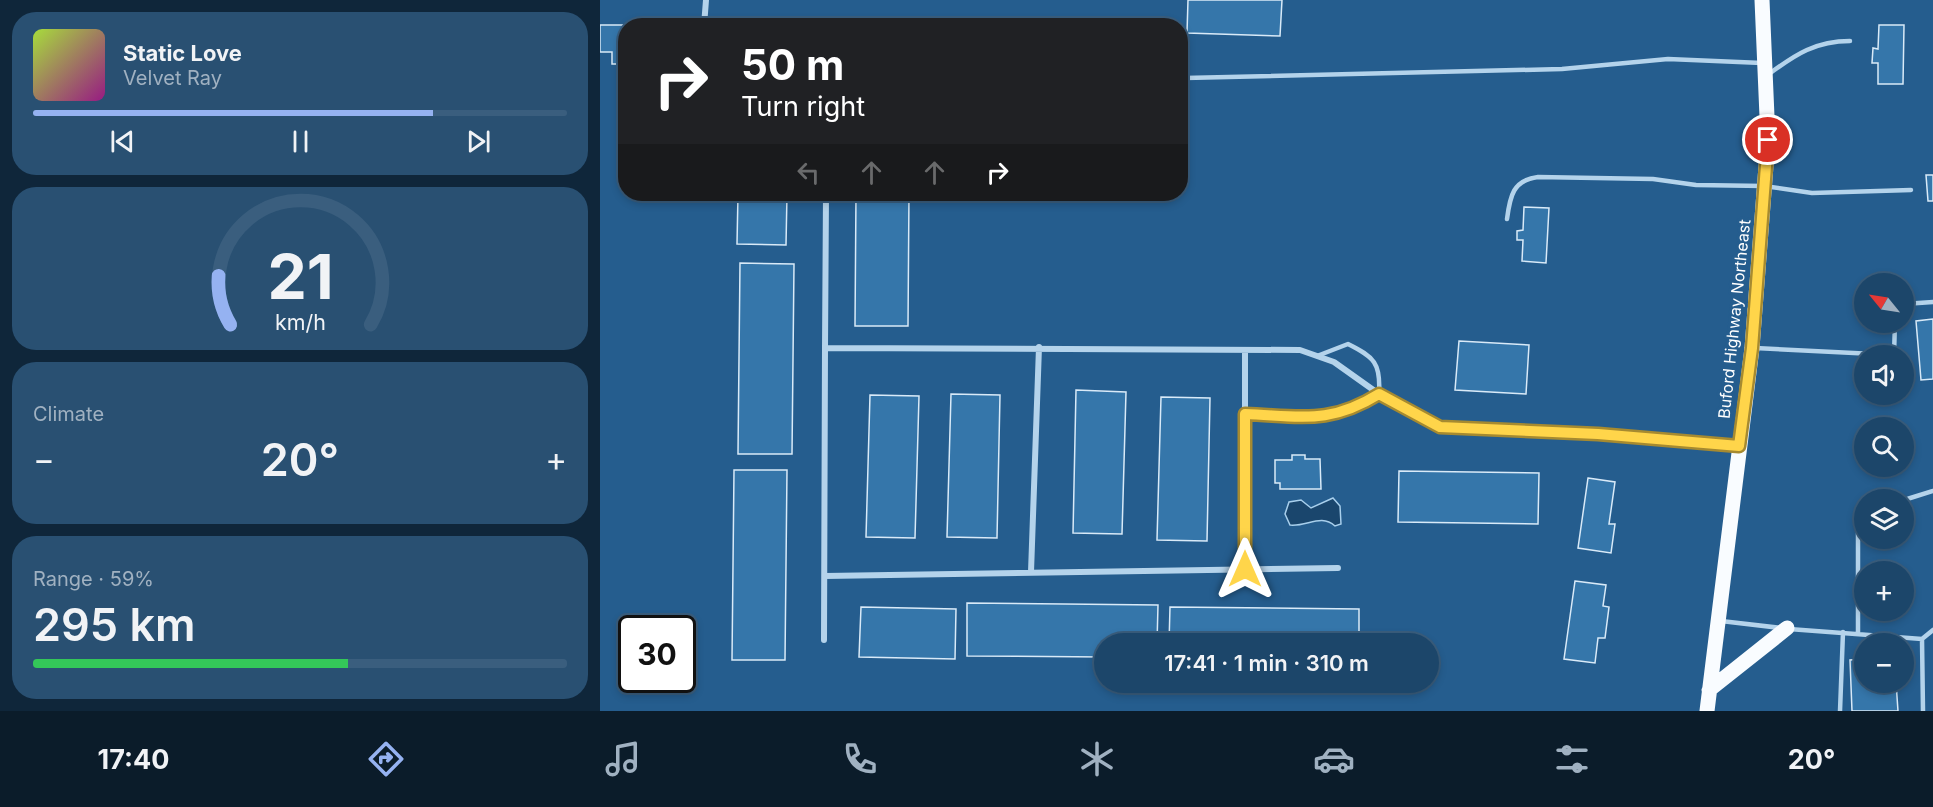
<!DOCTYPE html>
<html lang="en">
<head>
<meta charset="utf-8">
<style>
	:root { --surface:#1c466a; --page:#295072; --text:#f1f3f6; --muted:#a0b1c1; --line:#3a5e7e; --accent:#95b2f1 }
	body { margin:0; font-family:Inter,sans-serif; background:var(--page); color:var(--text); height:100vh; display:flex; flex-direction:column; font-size:22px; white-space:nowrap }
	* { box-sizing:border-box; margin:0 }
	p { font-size:20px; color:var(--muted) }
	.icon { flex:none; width:33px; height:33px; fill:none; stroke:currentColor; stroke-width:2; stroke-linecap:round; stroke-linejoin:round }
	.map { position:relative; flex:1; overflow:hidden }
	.details { display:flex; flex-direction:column; gap:12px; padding:12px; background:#0f263a; width:600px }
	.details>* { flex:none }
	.banner { position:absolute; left:18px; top:18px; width:570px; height:183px; border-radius:24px; box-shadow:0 3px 9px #0003,0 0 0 2px var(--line); background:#202124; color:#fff; overflow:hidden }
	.needle { width:39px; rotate:300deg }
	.tools { position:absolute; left:1254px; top:273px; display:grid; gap:12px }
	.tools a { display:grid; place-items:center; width:60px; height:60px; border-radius:50%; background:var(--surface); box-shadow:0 3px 9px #0003,0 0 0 2px var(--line); font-size:30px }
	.speed { position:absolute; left:18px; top:615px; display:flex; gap:12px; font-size:30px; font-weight:700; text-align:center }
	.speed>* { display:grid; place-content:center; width:78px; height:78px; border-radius:50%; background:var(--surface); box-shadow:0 3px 9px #0003,0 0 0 2px var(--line); line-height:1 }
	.speed .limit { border:3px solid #111; border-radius:9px; background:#fff; color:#111 }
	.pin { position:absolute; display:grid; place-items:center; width:51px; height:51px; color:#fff; margin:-26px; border:3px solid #fff; border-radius:50%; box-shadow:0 2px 6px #0007 }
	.me { position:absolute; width:66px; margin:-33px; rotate:0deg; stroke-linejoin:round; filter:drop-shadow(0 0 4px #0008) }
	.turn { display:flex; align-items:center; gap:21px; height:126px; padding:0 24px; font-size:27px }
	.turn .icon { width:78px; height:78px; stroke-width:2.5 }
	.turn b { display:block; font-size:42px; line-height:51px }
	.lanes { display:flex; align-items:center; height:57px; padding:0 24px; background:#0003; justify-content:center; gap:30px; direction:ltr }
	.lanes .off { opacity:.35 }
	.big { font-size:45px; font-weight:600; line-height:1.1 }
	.details .widget { flex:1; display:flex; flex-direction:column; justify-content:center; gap:9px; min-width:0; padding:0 21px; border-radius:24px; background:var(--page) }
	.details .dial { align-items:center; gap:0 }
	.dial svg { height:156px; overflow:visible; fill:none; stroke:var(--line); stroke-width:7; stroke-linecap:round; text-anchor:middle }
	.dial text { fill:var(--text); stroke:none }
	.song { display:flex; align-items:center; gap:18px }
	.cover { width:72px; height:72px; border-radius:9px; background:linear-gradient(135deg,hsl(80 70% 55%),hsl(310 70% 35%)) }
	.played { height:6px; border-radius:3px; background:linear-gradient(90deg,var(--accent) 75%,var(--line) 75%) }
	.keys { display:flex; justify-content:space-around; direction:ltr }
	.heat { display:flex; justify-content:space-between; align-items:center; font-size:33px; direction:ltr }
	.charge { height:9px; border-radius:4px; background:linear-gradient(90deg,#34c759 59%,var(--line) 0) }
	.trip { position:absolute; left:494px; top:633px; width:345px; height:60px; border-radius:30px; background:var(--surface); box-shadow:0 3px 9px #0003,0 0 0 2px var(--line); font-weight:600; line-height:60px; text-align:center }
	.menu { display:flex; height:96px; justify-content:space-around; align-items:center; background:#0b1c2a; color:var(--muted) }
	.menu .icon { width:42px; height:42px }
	.menu .on { color:var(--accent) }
	.menu b { font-size:27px; color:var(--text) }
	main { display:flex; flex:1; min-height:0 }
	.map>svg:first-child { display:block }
</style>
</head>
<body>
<main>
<section class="details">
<div class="widget">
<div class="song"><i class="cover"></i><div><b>Static Love</b><p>Velvet Ray</p></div></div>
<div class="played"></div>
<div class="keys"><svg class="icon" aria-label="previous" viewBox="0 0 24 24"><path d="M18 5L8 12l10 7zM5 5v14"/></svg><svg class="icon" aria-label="pause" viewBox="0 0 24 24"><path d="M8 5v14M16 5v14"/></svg><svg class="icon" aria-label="next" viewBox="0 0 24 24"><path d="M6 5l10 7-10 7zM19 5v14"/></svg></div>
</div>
<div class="widget dial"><svg viewBox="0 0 100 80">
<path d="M14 69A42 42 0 1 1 86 69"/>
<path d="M14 69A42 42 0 0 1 8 44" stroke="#95b2f1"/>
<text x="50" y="56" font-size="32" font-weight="700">21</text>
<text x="50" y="72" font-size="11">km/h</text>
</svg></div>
<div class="widget"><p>Climate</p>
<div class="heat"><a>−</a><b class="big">20°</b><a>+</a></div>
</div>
<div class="widget"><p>Range · 59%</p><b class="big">295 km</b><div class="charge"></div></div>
</section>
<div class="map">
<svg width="1333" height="711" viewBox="0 0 1333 711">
	<rect width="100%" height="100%" fill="#255d8e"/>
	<path fill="#1a466d" stroke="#a8cfec" stroke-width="1.5" d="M733 498 740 506 741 524 735 526C721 513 707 527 690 525L685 514 689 502 701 500 711 508Z"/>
	<path fill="#3576aa" stroke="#d9eaf8" stroke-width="1.5" d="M588 0H682L680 36 587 33Z
		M0 25H66V26H26V64H12V52H0Z
		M1279 25H1304L1303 84H1278V63H1272L1273 48 1278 49Z
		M1326 175H1333V201H1328Z
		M138 194H187L186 245 137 244Z
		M256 194H309L308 326H255Z
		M924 207 949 208 946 263 922 261 923 240H917V231L923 230Z
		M140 263 194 264 192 454H138Z
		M1333 319V379L1321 380 1316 321Z
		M859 341 929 345 926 394 855 390Z
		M476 390 526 392 522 534 473 533Z
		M351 394 400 395 397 538 347 537Z
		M270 395 319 396 315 538 266 537Z
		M561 397 610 398 607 541 557 540Z
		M692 455H705V459H720L721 489H680V483H675V460H692Z
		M134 470H187L185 660H132Z
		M799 471 939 473 938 524 798 522Z
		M988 478 1015 482 1009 524H1015L1011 553 978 548Z
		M975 581 1006 585 1003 606 1009 607 1005 638H998L995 663 964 659Z
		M367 603 558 605 557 644H504V657L367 656Z
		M261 607 356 609 355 659 259 657Z
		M570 607 759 609V644H569Z
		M1264 659V682H1296L1298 711H1252L1250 660Z"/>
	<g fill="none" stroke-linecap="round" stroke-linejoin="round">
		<path stroke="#b4d3eb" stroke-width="4.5" d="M1169 74C1196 54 1216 41 1250 41
			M585 78 962 69 1068 59 1162 63
			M907 219C910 196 913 180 938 177L1053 179 1096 185 1164 186 1212 193 1311 190
			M1304 304 1333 302
			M1155 348 1294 355 1295 322
			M645 414C701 416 729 425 779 394 781 363 774 357 748 344L717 356
			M1304 500 1333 491
			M1121 621 1181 628
			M1189 629 1322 639 1323 711
			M1258 633V512L1264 510
			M1322 639 1333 630
			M1240 711 1243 632"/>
		<path stroke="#b4d3eb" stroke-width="6" d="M104 26 106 0
			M225 348 226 194
			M645 350V569
			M431 572 439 347
			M225 576 738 568
			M224 640 225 348 700 350 734 362 779 394 840 427 998 434 1138 446"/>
		<path stroke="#f9fcff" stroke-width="15" d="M1109 690 1187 628
			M1107 711 1152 348 1168 140 1162 0"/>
	</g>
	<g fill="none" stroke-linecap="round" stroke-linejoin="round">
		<g stroke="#a68a30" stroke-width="15">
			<path id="route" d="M645 569V414C701 416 729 425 779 394L840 427 998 434 1139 446 1152 348 1168 140"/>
		</g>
		<use href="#route" stroke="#ffd54a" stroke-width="10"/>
	</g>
	<g text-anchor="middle" stroke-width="6" stroke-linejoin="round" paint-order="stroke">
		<g font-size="16" fill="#fff" stroke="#255d8e">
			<text transform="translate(1134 319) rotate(-84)" y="6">Buford Highway Northeast</text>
		</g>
	</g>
</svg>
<div class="tools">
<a><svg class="needle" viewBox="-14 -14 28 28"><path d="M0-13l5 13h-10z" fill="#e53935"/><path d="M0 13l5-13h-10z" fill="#a0b1c1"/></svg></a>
<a><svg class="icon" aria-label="sound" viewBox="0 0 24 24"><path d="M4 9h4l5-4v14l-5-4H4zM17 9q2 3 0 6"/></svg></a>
<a><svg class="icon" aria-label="search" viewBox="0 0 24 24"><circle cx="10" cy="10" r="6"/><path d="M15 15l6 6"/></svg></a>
<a><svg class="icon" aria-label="layers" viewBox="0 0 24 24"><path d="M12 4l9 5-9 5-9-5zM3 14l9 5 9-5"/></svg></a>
<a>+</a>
<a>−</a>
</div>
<div class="speed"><div class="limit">30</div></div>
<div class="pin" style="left:1168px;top:140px;background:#d93025"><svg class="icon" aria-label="arrive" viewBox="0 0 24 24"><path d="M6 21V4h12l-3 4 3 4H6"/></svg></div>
<svg class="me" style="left:645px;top:569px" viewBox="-20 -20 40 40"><path d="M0-17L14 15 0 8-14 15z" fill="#ffd54a" stroke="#fff" stroke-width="4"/></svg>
<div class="trip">17:41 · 1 min · 310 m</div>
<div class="banner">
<div class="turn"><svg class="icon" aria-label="right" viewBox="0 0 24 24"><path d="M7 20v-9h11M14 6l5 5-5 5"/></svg><div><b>50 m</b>Turn right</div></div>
<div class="lanes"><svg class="icon off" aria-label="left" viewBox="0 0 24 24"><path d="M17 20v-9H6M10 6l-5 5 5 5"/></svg><svg class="icon off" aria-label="ahead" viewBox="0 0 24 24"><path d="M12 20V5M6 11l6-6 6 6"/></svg><svg class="icon off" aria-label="ahead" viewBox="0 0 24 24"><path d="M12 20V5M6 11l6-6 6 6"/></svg><svg class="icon" aria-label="right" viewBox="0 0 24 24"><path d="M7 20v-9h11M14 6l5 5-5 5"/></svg></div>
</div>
</div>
</main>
<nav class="menu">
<b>17:40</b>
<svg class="icon on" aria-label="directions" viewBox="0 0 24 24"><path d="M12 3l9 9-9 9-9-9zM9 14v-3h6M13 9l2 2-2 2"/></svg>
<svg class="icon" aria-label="music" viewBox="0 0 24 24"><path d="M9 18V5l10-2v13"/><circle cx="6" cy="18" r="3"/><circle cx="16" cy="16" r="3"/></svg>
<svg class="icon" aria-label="phone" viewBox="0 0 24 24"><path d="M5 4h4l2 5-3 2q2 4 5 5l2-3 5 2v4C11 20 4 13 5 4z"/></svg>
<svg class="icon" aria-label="climate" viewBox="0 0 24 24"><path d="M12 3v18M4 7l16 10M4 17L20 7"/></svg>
<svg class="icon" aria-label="car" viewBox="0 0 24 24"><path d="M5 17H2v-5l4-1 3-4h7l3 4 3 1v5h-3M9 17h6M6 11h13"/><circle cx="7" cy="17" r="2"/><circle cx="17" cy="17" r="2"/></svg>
<svg class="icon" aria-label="filters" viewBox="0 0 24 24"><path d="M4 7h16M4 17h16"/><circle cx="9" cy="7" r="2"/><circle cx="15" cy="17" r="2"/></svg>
<b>20°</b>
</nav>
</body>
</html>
